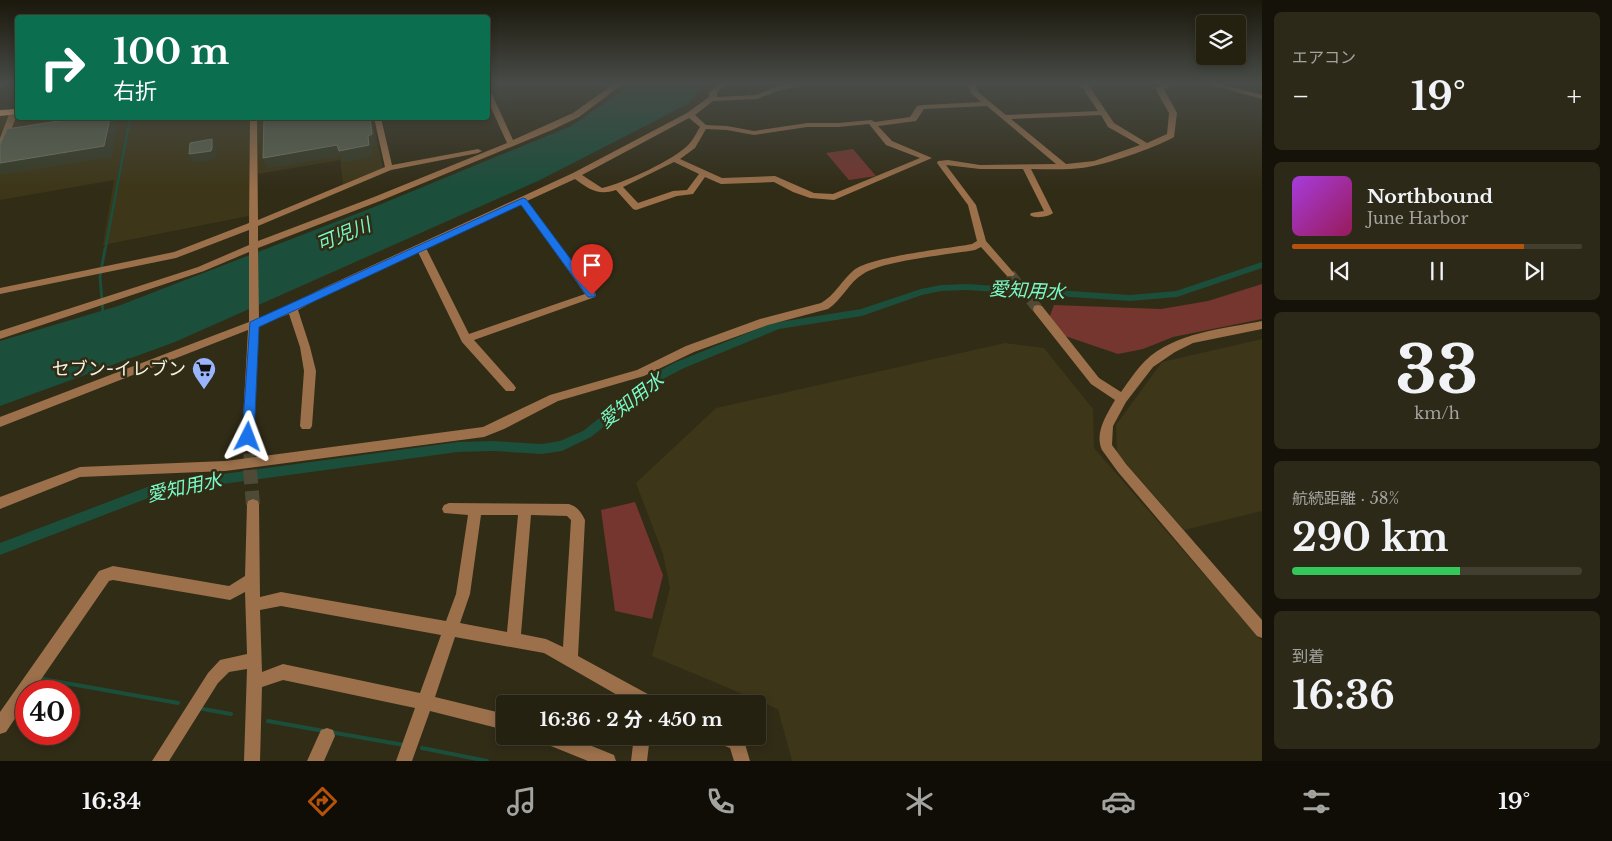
<!DOCTYPE html>
<html lang="ja">
<head>
<meta charset="utf-8">
<style>
	:root { --surface:#252110; --page:#2d2919; --text:#f1f3f6; --muted:#a3a39f; --line:#423e30; --accent:#b45309 }
	body { margin:0; font-family:"Libre Baskerville","Noto Sans JP",serif; background:var(--page); color:var(--text); height:100vh; display:flex; flex-direction:column; font-size:19px; white-space:nowrap }
	* { box-sizing:border-box; margin:0 }
	p { font-size:16px; color:var(--muted) }
	.icon { flex:none; width:28px; height:28px; fill:none; stroke:currentColor; stroke-width:2; stroke-linecap:round; stroke-linejoin:round }
	.map { position:relative; flex:1; overflow:hidden }
	.panel { display:flex; flex-direction:column; gap:12px; padding:12px; background:#141209; width:350px }
	.panel>* { flex:none }
	.guide { position:absolute; left:15px; top:15px; width:475px; height:105px; border-radius:5px; box-shadow:0 2px 8px #0003,0 0 0 1px var(--line); background:#0b6e4f; color:#fff; overflow:hidden }
	.buttons { position:absolute; left:1196px; top:15px; display:grid; gap:10px }
	.buttons a { display:grid; place-items:center; width:50px; height:50px; border-radius:5px; background:var(--surface); box-shadow:0 2px 8px #0003,0 0 0 1px var(--line); font-size:25px }
	.speed { position:absolute; left:15px; top:680px; display:flex; gap:10px; font-size:25px; font-weight:700; text-align:center }
	.speed>* { display:grid; place-content:center; width:65px; height:65px; border-radius:50%; background:var(--surface); box-shadow:0 2px 8px #0003,0 0 0 1px var(--line); line-height:1 }
	.speed .limit { border:8px solid #d22; background:#fff; color:#111 }
	.pin { position:absolute; display:grid; place-items:center; width:42px; height:42px; color:#fff; margin:-51px -21px; border-radius:50% 50% 50% 0; rotate:-45deg; box-shadow:0 0 5px #0007 }
	.pin .icon { rotate:45deg }
	.me { position:absolute; width:55px; margin:-28px; rotate:3deg; stroke-linejoin:round; filter:drop-shadow(0 0 4px #0008) }
	.turn { display:flex; align-items:center; gap:18px; height:105px; padding:0 15px; font-size:22px }
	.turn .icon { width:65px; height:65px; stroke-width:2.5 }
	.turn b { display:block; font-size:35px; line-height:42px }
	.big { font-size:38px; font-weight:700; line-height:1.1 }
	.panel .widget { flex:1; display:flex; flex-direction:column; justify-content:center; gap:8px; min-width:0; padding:0 18px; border-radius:8px; background:var(--page) }
	.panel .dial { align-items:center; gap:0 }
	.dial b { font-size:65px; line-height:1 }
	.song { display:flex; align-items:center; gap:15px }
	.cover { width:60px; height:60px; border-radius:8px; background:linear-gradient(135deg,hsl(280 70% 55%),hsl(330 70% 35%)) }
	.played { height:5px; border-radius:2px; background:linear-gradient(90deg,var(--accent) 80%,var(--line) 80%) }
	.keys { display:flex; justify-content:space-around; direction:ltr }
	.heat { display:flex; justify-content:space-between; align-items:center; font-size:28px; direction:ltr }
	.charge { height:8px; border-radius:4px; background:linear-gradient(90deg,#34c759 58%,var(--line) 0) }
	.trip { position:absolute; left:496px; top:695px; width:270px; height:50px; border-radius:5px; background:var(--surface); box-shadow:0 2px 8px #0003,0 0 0 1px var(--line); font-weight:700; line-height:50px; text-align:center }
	.tab-bar { display:flex; height:80px; justify-content:space-around; align-items:center; background:#0f0d06; color:var(--muted) }
	.tab-bar .icon { width:35px; height:35px }
	.tab-bar .current { color:var(--accent) }
	.tab-bar b { font-size:22px; color:var(--text) }
	main { display:flex; flex:1; min-height:0 }
	.map>svg:first-child { display:block }
</style>
</head>
<body>
<main>
<div class="map">
<svg width="1262" height="761" viewBox="0 0 1262 761">
	<rect width="100%" height="100%" fill="#312c16"/>
	<path fill="#3d3618" d="M17 111 18 118H372L383 168 343 184 340 160 253 175V215L103 245 114 180 0 200V112Z
		M1262 339V511L1184 530 1117 453 1116 425 1162 362Z
		M1005 343 1044 348 1093 409 1094 448 1262 641V761H792L778 709 652 656 670 588 663 554 636 483 716 408Z"/>
	<path fill="#74362f" d="M853 149 876 176 849 180 826 153Z
		M1262 284V319L1173 337 1143 349 1118 354 1065 336 1049 318 1054 305 1161 309 1208 301Z
		M635 502 663 575 652 619 615 611 601 510Z"/>
	<path fill="#1b4e3b" d="M634 83H704L688 104 540 180 175 342 0 406V341L118 306 374 207 571 126Z"/>
	<g fill="none" stroke-linecap="round" stroke-linejoin="round">
		<path stroke="#1b4e3b" stroke-width="2.5" d="M105 251 130 118"/>
		<path stroke="#1b4e3b" stroke-width="3" d="M103 314 100 276 105 249"/>
		<path stroke="#1b4e3b" stroke-width="4" d="M37 678 178 703
			M203 709 231 714
			M268 721 324 731
			M330 732 404 745
			M422 748 487 761"/>
		<path fill="#1b4e3b" fill-rule="evenodd" d="M1262 262V268L1177 297 1130 301 967 290 941 291 922 295 862 316 779 329 684 368 665 378 591 437 562 451 542 454 494 451 458 452 179 490 151 497 0 555V543L150 486 179 480 458 442 494 441 542 444 560 441 583 431 657 372 676 362 773 323 861 309 921 289 941 285 967 284 1130 295 1176 291Z"/>
		<path stroke="#4e4a35" stroke-width="11" stroke-dasharray="11 5.5" stroke-linecap="butt" d="M1010 274 1038 309
			M248 437 250 471"/>
		<path stroke="#4e4a35" stroke-width="14" stroke-dasharray="14 7" stroke-linecap="butt" d="M250 470 253 505"/>
		<path fill="#9b704b" fill-rule="evenodd" d="M0 83H6L0 88Z
			M615 83H624L579 117 552 130 380 201 258 248 259 318 288 306 321 289 573 173 687 113 709 97V93L719 83H727L717 93V97L756 95 775 87 796 83H811L777 91 757 99 713 101 695 115 706 125 727 126 754 131 807 123H838L871 120 875 122 910 117 917 106 924 105 981 102 971 93 968 83H976L978 92 1006 115 1098 111 1079 83H1087L1114 123 1147 143 1167 134 1169 113 1158 94 1156 88 1166 83H1176L1164 89 1177 113 1174 137C1155 148 1105 165 1082 168 1066 170 1048 169 1031 169L1053 213C1048 217 1035 219 1030 215L1031 213 1044 211 1023 169H980L946 165 976 205 986 241 1013 272 1015 274 1013 276H1007L981 247 975 250C947 255 885 260 863 274 849 282 842 300 828 309L768 325 694 352 644 376 558 401 504 429 484 437 225 471 80 477 0 509V497L80 467 225 461 483 427 550 395 637 370 686 346 760 319 821 303C835 295 842 280 854 270 873 256 946 249 972 244L977 241 968 205 937 163 938 161 948 160 980 165 1056 164 987 106 924 109 916 121 878 126 892 141 932 158 834 200 810 198 793 192 774 182 721 184 705 177 693 194 677 196 636 210 633 209 616 190C598 196 589 189 575 179L527 201 595 293 596 295 595 297 474 340 514 385 516 388 514 391H506L462 342 418 252 329 293 298 310 310 347 316 371 312 426 310 429H302L300 426 304 371 300 347 289 314 259 326 254 437 252 440 248 442 244 440 242 437 248 330 0 427V417L249 322V252L204 271 0 339V331L198 267 249 245V230L176 258 0 294V288L174 252 249 223 250 118H257L258 220 385 167 374 118H381L392 165 478 149 482 151 478 153 391 170 258 226V241L374 197 507 143 488 101V92L492 94 513 140 573 113ZM1101 115 1108 127 1140 145 1094 161 1066 164 1011 119ZM689 118 700 127C696 133 694 139 689 144 676 159 622 184 602 188L582 175ZM869 124 886 145 920 158 833 194 814 193 775 176 722 178 680 159 695 148 706 129 727 130 754 135 807 127H838ZM674 162 699 174 687 190 673 191 638 203 623 187ZM521 204 585 294 469 334 426 248Z
			M1204 83H1216L1262 95V99Z
			M11 109H17L18 112 4 148 0 150V138Z
			M1038 305 1042 306 1099 378 1121 392C1128 382 1136 370 1145 361 1175 332 1223 329 1262 321V329L1193 343 1175 352 1153 367 1126 402 1113 426 1112 445 1126 464 1262 620V638L1257 636 1118 472 1102 450C1094 433 1107 414 1115 400L1091 384 1034 312 1033 309 1034 306Z
			M253 499 258 501 259 505 260 597 281 592 446 621 456 594 468 515 444 513 442 509 444 505 449 503 569 504C578 507 581 512 585 520L578 656 655 698 657 704H633L544 653 455 637 435 697 505 714V730L430 711 412 761H396L415 708 283 680 262 687 260 761H244L247 669 229 672 218 683 169 761H152L208 673 220 660 247 654 245 592 230 600 113 580 109 581 33 691H26V702L6 732 0 734V712L99 571 113 566 229 586 245 576 247 505 248 501ZM481 515H518L507 632 460 623 470 594ZM531 515 567 516 571 520 563 647 546 639 521 634ZM281 606 441 635 420 693 283 664 262 672 260 610Z
			M327 728 333 730 335 736 324 761H307L321 730Z
			M539 736H567L614 755 616 761H588L541 742Z
			M634 736H650L647 761H631Z
			M713 736 743 737 750 761H734L730 748 715 742Z"/>
		<path fill="#ffb97a" fill-rule="evenodd" d="M18 109V114L0 116V110Z"/>
	</g>
	<path fill="#373c27" d="M110 118H115L118 123 112 157 0 175V163Z
		M370 118H371L376 146 371 147 373 156 343 163 341 156 268 169 263 158 368 136Z
		M212 139 216 148V156L215 159 193 163 189 154Z"/>
	<path fill="#5b6350" stroke="#737a67" d="M78 118H110L104 146 0 163V145L7 129Z
		M264 118H370L372 134 368 136 369 145 339 151 337 145 263 158Z
		M212 139V148L211 151 189 154 190 143Z"/>
	<linearGradient id="sky" x2="0" y2="1"><stop stop-color="#1b180c"/><stop offset="0.44" stop-color="#484b47"/><stop offset="1" stop-color="#484b47" stop-opacity="0"/></linearGradient>
	<rect width="1262" height="189" fill="url(#sky)"/>
	<path fill="#1a73e8" stroke="#114b97" d="M523 198 526 199 595 292V297H588L521 205 259 327 254 437 253 440H244L242 437 250 322Z"/>
	<defs>
		<g id="supermarket-pin" transform="scale(1.25)"><path d="M0 17L-7.5 6A9.5 9.5 0 1 1 7.5 6Z" fill="#99b5fd" stroke="#312c16"/><path d="M-6-5.5h2.5l.6 2H6L4.5 2H-2.5L-4.4-4H-6ZM-1.5 3.2a1.3 1.3 0 1 0 .1 0ZM3 3.2a1.3 1.3 0 1 0 .1 0Z" fill="#111"/></g>
	</defs>
	<g fill-rule="evenodd">
		<use href="#supermarket-pin" x="204" y="369"/>
	</g>
	<g text-anchor="middle" stroke-width="5" stroke-linejoin="round" paint-order="stroke">
		<g font-size="18" fill="#f5f2e4" stroke="#312c16" text-anchor="end">
			<text x="186" y="375">セブン-イレブン</text>
		</g>
		<g font-size="19" font-style="italic" fill="#78f9c6" stroke="#312c16">
			<text transform="translate(343 234) rotate(-22)" y="7">可児川</text>
			<text transform="translate(1027 290) rotate(3)" y="7">愛知用水</text>
			<text transform="translate(631 400) rotate(-38)" y="7">愛知用水</text>
			<text transform="translate(184 487) rotate(-12)" y="7">愛知用水</text>
		</g>
	</g>
</svg>
<div class="buttons">
<a><svg class="icon" aria-label="layers" viewBox="0 0 24 24"><path d="M12 4l9 5-9 5-9-5zM3 14l9 5 9-5"/></svg></a>
</div>
<div class="speed"><div class="limit">40</div></div>
<div class="pin" style="left:592px;top:295px;background:#d93025"><svg class="icon" aria-label="arrive" viewBox="0 0 24 24"><path d="M6 21V4h12l-3 4 3 4H6"/></svg></div>
<svg class="me" style="left:248px;top:437px" viewBox="-20 -20 40 40"><path d="M0-17L14 15 0 8-14 15z" fill="#1a73e8" stroke="#fff" stroke-width="4"/></svg>
<div class="trip">16:36 · 2 分 · 450 m</div>
<div class="guide">
<div class="turn"><svg class="icon" aria-label="right" viewBox="0 0 24 24"><path d="M7 20v-9h11M14 6l5 5-5 5"/></svg><div><b>100 m</b>右折</div></div>
</div>
</div>
<section class="panel">
<div class="widget"><p>エアコン</p>
<div class="heat"><a>−</a><b class="big">19°</b><a>+</a></div>
</div>
<div class="widget">
<div class="song"><i class="cover"></i><div><b>Northbound</b><p>June Harbor</p></div></div>
<div class="played"></div>
<div class="keys"><svg class="icon" aria-label="previous" viewBox="0 0 24 24"><path d="M18 5L8 12l10 7zM5 5v14"/></svg><svg class="icon" aria-label="pause" viewBox="0 0 24 24"><path d="M8 5v14M16 5v14"/></svg><svg class="icon" aria-label="next" viewBox="0 0 24 24"><path d="M6 5l10 7-10 7zM19 5v14"/></svg></div>
</div>
<div class="widget dial"><b>33</b><p>km/h</p></div>
<div class="widget"><p>航続距離 · 58%</p><b class="big">290 km</b><div class="charge"></div></div>
<div class="widget"><p>到着</p><b class="big">16:36</b></div>
</section>
</main>
<nav class="tab-bar">
<b>16:34</b>
<svg class="icon current" aria-label="directions" viewBox="0 0 24 24"><path d="M12 3l9 9-9 9-9-9zM9 14v-3h6M13 9l2 2-2 2"/></svg>
<svg class="icon" aria-label="music" viewBox="0 0 24 24"><path d="M9 18V5l10-2v13"/><circle cx="6" cy="18" r="3"/><circle cx="16" cy="16" r="3"/></svg>
<svg class="icon" aria-label="phone" viewBox="0 0 24 24"><path d="M5 4h4l2 5-3 2q2 4 5 5l2-3 5 2v4C11 20 4 13 5 4z"/></svg>
<svg class="icon" aria-label="climate" viewBox="0 0 24 24"><path d="M12 3v18M4 7l16 10M4 17L20 7"/></svg>
<svg class="icon" aria-label="car" viewBox="0 0 24 24"><path d="M5 17H2v-5l4-1 3-4h7l3 4 3 1v5h-3M9 17h6M6 11h13"/><circle cx="7" cy="17" r="2"/><circle cx="17" cy="17" r="2"/></svg>
<svg class="icon" aria-label="filters" viewBox="0 0 24 24"><path d="M4 7h16M4 17h16"/><circle cx="9" cy="7" r="2"/><circle cx="15" cy="17" r="2"/></svg>
<b>19°</b>
</nav>
</body>
</html>
